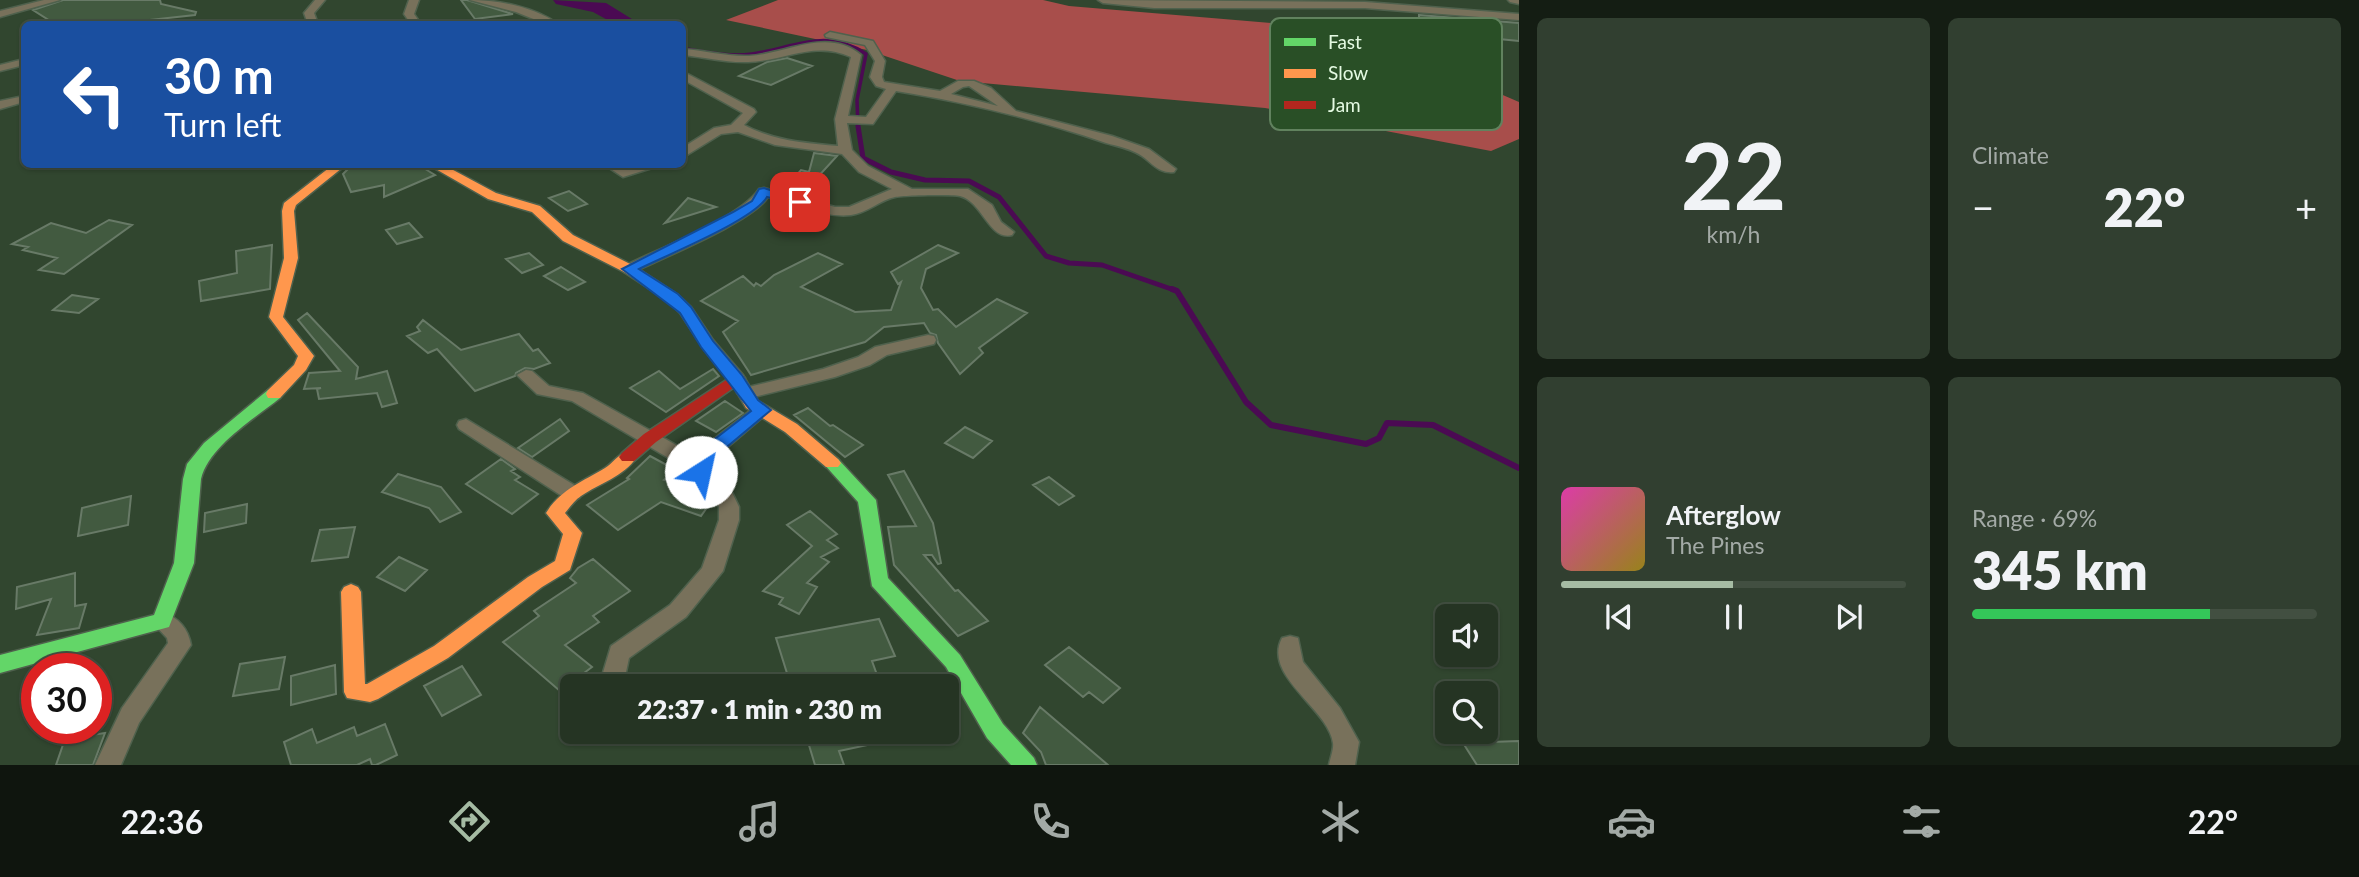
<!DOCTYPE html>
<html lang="en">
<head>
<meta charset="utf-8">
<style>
	:root { --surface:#253423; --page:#313f30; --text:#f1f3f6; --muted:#a3aaa6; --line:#424f41; --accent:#a5bba3 }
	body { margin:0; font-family:Lato,sans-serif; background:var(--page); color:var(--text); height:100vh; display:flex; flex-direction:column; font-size:26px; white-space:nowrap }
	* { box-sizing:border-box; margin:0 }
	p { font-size:23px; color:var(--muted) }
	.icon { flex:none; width:38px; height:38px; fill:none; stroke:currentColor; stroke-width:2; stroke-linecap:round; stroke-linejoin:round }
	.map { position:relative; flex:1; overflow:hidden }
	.side { display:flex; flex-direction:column; gap:18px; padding:18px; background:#141d13; width:840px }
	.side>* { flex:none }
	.top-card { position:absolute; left:21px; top:21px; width:665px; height:147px; border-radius:10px; box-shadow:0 2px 5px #0004,0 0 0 2px var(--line); background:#1a4fa0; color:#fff; overflow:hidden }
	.controls { position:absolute; left:1435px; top:604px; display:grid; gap:14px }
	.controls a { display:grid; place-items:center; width:63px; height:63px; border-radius:10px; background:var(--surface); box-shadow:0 2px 5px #0004,0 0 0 2px var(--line); font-size:35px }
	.speed { position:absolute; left:21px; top:653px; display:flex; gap:14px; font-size:35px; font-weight:700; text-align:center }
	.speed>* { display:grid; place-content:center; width:91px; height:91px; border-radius:50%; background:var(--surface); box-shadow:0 2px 5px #0004,0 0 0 2px var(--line); line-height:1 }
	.speed .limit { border:10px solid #d22; background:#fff; color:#111 }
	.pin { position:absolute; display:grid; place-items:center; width:60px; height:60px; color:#fff; margin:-30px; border-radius:14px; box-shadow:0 4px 10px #0006 }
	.me { position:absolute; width:77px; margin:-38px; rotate:35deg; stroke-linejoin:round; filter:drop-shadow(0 0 5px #0008) }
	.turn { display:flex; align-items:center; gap:24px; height:147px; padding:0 28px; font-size:32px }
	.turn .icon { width:91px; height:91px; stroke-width:2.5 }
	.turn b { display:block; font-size:49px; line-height:60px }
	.big { font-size:52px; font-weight:800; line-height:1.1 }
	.side .tile { flex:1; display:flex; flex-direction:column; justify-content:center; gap:10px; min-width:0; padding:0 24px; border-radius:10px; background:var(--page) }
	.side .dial { align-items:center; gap:0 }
	.dial b { font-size:91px; line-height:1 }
	.song { display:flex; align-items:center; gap:21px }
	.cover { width:84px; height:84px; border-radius:10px; background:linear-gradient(135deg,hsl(320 70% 55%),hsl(50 70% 35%)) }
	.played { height:7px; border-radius:4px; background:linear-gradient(90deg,var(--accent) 50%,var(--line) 50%) }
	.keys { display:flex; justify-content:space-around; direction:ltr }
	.heat { display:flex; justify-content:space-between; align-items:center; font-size:38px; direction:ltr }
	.charge { height:10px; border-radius:5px; background:linear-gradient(90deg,#34c759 69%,var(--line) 0) }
	.side .tiles { flex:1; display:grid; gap:18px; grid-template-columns:repeat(2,1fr) }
	.trip { position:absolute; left:560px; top:674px; width:399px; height:70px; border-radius:10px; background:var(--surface); box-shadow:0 2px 5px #0004,0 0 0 2px var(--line); font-weight:800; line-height:70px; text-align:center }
	.dock { display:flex; height:112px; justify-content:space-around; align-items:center; background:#0f150e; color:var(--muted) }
	.dock .icon { width:49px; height:49px }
	.dock .current { color:var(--accent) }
	.dock b { font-size:32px; color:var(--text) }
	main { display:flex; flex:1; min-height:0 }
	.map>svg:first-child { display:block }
</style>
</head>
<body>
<main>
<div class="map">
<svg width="1519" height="765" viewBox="0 0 1519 765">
	<rect width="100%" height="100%" fill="#31462f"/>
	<path fill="#a84e4b" d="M778 0H1043L1069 6 1271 23 1424 61 1519 102V139L1491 151 1265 108 960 81 867 50 726 20Z"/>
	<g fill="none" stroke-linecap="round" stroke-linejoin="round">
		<path stroke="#4b0a53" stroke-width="3.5" d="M682 48C705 52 729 57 752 54 794 48 826 27 866 54L857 100 858 128"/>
		<path stroke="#4b0a53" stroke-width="5" d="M858 126 863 158 891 172 925 180 969 181 999 197 1046 256 1069 263 1102 265 1177 291"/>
		<path stroke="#4b0a53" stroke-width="6" d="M1172 289 1177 291 1246 402 1271 425 1366 444 1379 438 1387 423 1433 425 1519 468"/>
		<path fill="#4b0a53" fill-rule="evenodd" d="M553 0 606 3 640 24H615L593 12 556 4Z"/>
	</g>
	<path fill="#425a40" stroke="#687a67" stroke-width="2" d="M63 0H160L161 4 196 12 195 15 140 21 142 24H55L33 10Z
		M461 0H467L513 14 475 19Z
		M1419 15 1519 23V41L1479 37 1478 31 1446 30 1435 19 1419 20Z
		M787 58 812 66 771 85 739 76 767 62Z
		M814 153 837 156 803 193 804 190 787 186 801 170 809 172Z
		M353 164H417L435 175 384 197V185L351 192 343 174Z
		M569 191 587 204 568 211 549 198Z
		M688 198 716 207 665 223Z
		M109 220 132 225 64 274 39 270 57 258 23 250 28 247 12 244 51 223 86 233Z
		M409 223 422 237 397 244 386 230Z
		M272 245 270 289 201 301 199 281 237 273 236 251Z
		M938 245 958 253 926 269 921 288 933 310 938 309 956 327 997 299 1027 313 979 348 983 353 960 374 938 343 936 335 930 333 924 323 884 327 865 342 751 375 723 332 738 321 701 301 743 276 754 286 756 283 761 286 774 275 818 253 842 264 801 287 855 312 891 310 901 282 898 284 891 272Z
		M529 253 543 265 522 273 506 259Z
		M561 267 585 282 568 290 544 276Z
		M72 295 98 299 79 313 53 310Z
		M307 313 358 367 356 379 387 371 397 403 382 407 377 393 319 399 317 389 321 388 304 389 309 373 340 371 298 320Z
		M423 320 461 350 519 334 533 351 538 349 550 363 534 369 525 368 516 373 515 376 475 391 437 349 428 353 407 336 420 331 417 327Z
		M713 369 719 376 666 412 630 388 659 371 680 389Z
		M725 401 743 413 716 432 696 421Z
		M808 408 830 426 833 425 863 445 845 457 794 415Z
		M560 419 569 431 532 457 518 448Z
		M965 427 992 441 973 458 945 443Z
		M650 456 676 470 664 480 711 496 713 499 701 516 661 502 618 530 587 505 629 479 627 478Z
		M501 459 515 469 511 471 520 477 515 480 538 494 512 514 466 484Z
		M904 471 933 523 941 563 938 564 932 555H924L955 591 958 590 988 621 958 636 894 565 888 527 916 526 888 475Z
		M398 474 441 487 461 512 440 522 429 508 382 492Z
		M1049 477 1074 496 1059 505 1033 485Z
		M131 496 128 525 78 536 82 508Z
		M247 504 246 523 204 532 205 513Z
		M810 511 837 534 827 540 838 548 821 557 829 562 807 583 817 587 799 614 779 604 783 598 763 591 812 546 787 525Z
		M355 527 348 557 312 561 320 530Z
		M399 557 427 570 405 591 377 577Z
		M593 559 630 591 593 616 599 622 565 645 592 667 560 691 503 642 539 616 534 611 576 583 570 578 578 568Z
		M75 573V606L86 604 79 628 37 635 51 599 16 609 17 587Z
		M879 619 895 656 872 661 881 686H791L776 638Z
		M1069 647 1120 688 1103 703 1089 692 1083 697 1045 665Z
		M285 657 279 689 233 696 240 664Z
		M335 665 336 694 291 705V676Z
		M462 666 481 695 442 716 424 686Z
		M1040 707 1108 765H1046L1041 752 1023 733Z
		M385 724 397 755 376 765H372L370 759 357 765H291L284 742 312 729 317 743 354 727 357 736Z
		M805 732H896V739L839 751 844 765H815Z
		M105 733 93 765H56L65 739Z
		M1519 741V765H1477L1463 743Z"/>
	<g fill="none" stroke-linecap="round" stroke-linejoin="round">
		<g stroke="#4f614d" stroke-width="3">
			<path id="street" d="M44 0H60L0 17V11Z
				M315 0H325L314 13 318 24H308L304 13Z
				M409 0H419L414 14 421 24H411L404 14Z
				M470 0C498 0 535 7 558 24H546L516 12Z
				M1098 0 1365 2 1519 14V20L1365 8H1154L1103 3Z
				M1508 0H1519V4L1510 2Z
				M830 32 873 41 885 61 882 77 884 82 940 91 958 81H974L991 88 1016 111 1112 136 1149 149 1176 169 1174 172C1159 174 1152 163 1142 156 1132 149 1117 146 1106 143 1039 120 965 102 896 91L873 124 847 123 852 150 868 166 912 189H968L992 205 1001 222 1014 232 1012 235C989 241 983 202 960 196 952 194 904 195 895 197 880 200 867 213 851 215 824 218 793 204 768 197 752 222 664 257 634 272H624L621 269 624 266C658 249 740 218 759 189L764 188 835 207H849L892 189 859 172 842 154 775 145 738 132 721 134 682 158V148L714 128 731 125 743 113 682 79V71L754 109 756 112 744 125C774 141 806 143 838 146L835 119 851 57C814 40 785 61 748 62 727 63 704 57 682 55V49C704 50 727 57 749 56 786 54 828 27 861 55L848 116 866 117 886 89 876 86 870 77 875 61 865 45 826 37 825 35ZM969 86 998 106 951 94 963 87Z
				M24 59V65L0 71V65Z
				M24 96V102L0 109V101Z
				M603 164H619L625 169 641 164H665L623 177Z
				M928 335 934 336 936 340 934 344 887 355 870 365 835 377 746 399 737 393 740 389 823 369 858 357 875 347Z
				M526 370 532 371 549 386 583 393 694 455 756 406 762 404 771 410 710 462V468L727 482 739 507V520L723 571 686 617 629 658 623 686H599L611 646 670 605 702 568 719 520V507L712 491 682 466 572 401 537 394 517 375Z
				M466 419 579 488 582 493 579 498H565L459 429 457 425 459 421Z
				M162 612C179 618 188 628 191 645L139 723 121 765H95L122 708 168 643 167 638 151 621 154 615Z
				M1290 636 1298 638 1303 662 1340 708 1359 742 1355 765H1329C1330 759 1334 749 1333 743 1329 709 1262 676 1282 638Z"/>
		</g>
		<g stroke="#4f614d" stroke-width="3">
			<path id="fast" d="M274 389 282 394 280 398C254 419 209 446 201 479L194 563 169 627 0 673V655L154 615 174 563 183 479 187 464 204 443 268 390Z
				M832 457 838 459 876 500 888 578 960 655 1003 724 1034 758 1037 765H1011L987 738 946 667 872 586 858 502 823 463 826 459Z"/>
		</g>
		<g stroke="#4f614d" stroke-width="3">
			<path id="slow" d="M334 164H347L296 205 294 211 298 258 283 317 314 356 306 370 280 398H268L266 394 268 390 294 365 298 356 269 317 284 258 282 211 284 203Z
				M427 164H442L496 193 540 206 573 235 634 266 678 295 691 307 713 340 743 375 758 401 797 424 838 459 841 463 838 467H826L785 432 746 408 730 380 702 346 680 313 668 301 624 272 563 241 532 212 488 199Z
				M628 451 634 453 637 457C623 477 600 483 581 496 575 500 570 507 565 513L582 533 570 570 542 587 448 658 378 699 370 702 347 698 344 692 341 592 344 587 351 584 358 587 361 592 365 684H367L434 646 528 577 555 561 563 534 546 513C561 489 582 482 605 468 613 463 618 454 628 451Z"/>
		</g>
		<g stroke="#4f614d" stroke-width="3">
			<path id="jam" d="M737 373 745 378 743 381 656 442 634 461H622L619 457 622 453 644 434Z"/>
		</g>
		<use href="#street" fill="#78715b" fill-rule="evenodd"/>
		<use href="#fast" fill="#63d668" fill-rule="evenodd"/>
		<use href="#slow" fill="#ff974d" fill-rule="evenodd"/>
		<use href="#jam" fill="#b3261e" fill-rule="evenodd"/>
	</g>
	<path fill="#1a73e8" stroke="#114b97" stroke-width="2" d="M764 188 807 202 800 206 767 197C754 220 667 255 639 269L678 294 691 307 713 341 742 375 758 400 771 410 709 462V472L701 478 692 472 694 455 751 411 701 347 680 313 622 269 733 212 752 201 759 189Z"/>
	<rect x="1270" y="18" width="232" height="112" rx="10" fill="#294f26" stroke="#61825e" stroke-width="2"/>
	<rect x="1284" y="38" width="32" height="8" fill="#63d668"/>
	<rect x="1284" y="69" width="32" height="9" fill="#ff974d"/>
	<rect x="1284" y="101" width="32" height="8" fill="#b3261e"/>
	<g font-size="19" fill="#e4fae2">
		<text x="1328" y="49">Fast</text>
		<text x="1328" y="80">Slow</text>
		<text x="1328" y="112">Jam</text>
	</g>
</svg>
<div class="controls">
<a><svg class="icon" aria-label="sound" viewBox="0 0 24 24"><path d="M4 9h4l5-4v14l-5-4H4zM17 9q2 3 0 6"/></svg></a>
<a><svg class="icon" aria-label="search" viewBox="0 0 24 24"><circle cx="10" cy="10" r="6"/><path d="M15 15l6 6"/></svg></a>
</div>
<div class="speed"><div class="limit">30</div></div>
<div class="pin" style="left:800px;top:202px;background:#d93025"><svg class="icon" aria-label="arrive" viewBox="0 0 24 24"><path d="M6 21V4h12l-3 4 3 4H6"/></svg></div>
<svg class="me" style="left:701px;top:472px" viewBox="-20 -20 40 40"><circle r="19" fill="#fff"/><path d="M0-13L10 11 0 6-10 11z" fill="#1a73e8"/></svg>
<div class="trip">22:37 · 1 min · 230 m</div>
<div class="top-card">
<div class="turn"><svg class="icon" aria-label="left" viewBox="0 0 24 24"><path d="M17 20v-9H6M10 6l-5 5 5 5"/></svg><div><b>30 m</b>Turn left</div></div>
</div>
</div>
<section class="side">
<div class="tiles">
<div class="tile dial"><b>22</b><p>km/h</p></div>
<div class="tile"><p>Climate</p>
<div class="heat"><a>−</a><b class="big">22°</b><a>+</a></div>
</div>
<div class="tile">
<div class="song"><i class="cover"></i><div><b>Afterglow</b><p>The Pines</p></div></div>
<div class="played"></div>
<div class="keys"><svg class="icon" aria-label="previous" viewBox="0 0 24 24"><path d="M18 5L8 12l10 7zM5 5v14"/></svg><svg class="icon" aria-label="pause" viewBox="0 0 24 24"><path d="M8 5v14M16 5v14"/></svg><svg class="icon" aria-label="next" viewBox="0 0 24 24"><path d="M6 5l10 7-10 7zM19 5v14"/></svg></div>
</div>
<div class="tile"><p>Range · 69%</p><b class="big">345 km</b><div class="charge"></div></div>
</div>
</section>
</main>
<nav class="dock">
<b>22:36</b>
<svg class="icon current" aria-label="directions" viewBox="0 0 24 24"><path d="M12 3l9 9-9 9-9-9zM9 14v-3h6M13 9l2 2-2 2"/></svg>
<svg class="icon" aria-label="music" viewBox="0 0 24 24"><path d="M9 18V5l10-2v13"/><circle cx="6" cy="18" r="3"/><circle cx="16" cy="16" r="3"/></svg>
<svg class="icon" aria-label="phone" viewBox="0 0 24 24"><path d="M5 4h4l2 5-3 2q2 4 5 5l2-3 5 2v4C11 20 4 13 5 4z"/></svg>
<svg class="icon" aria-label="climate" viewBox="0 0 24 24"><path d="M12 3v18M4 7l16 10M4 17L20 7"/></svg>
<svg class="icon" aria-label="car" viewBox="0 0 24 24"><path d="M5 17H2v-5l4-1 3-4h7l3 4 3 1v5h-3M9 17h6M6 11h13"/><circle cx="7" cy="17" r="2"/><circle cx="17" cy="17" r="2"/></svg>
<svg class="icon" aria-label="filters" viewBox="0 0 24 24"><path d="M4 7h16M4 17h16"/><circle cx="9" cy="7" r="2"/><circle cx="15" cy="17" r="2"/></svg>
<b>22°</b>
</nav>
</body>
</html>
